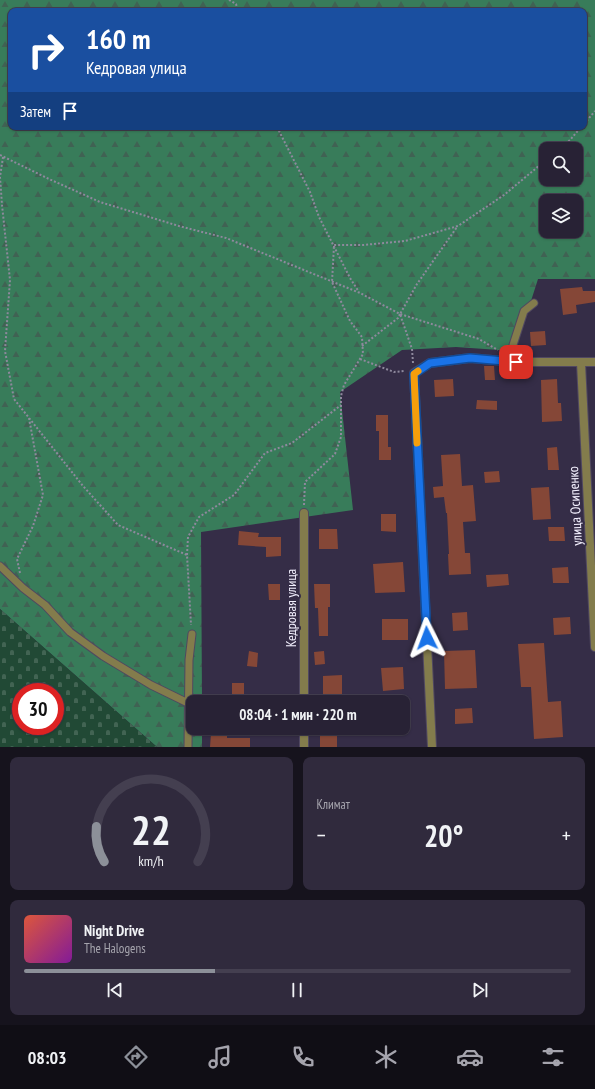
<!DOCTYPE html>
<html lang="ru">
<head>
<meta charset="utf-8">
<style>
	:root { --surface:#282235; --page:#302a3d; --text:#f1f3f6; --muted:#a5a4ad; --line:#443f50; --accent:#8c9099 }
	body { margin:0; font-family:"PT Sans Narrow",sans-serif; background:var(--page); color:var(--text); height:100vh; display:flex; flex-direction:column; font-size:15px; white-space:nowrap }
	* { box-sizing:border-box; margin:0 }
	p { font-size:13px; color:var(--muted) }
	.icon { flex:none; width:22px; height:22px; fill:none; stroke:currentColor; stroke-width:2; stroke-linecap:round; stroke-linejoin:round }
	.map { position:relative; height:747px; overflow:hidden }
	.drawer { display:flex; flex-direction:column; gap:10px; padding:10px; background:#16131d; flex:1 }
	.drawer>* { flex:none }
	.top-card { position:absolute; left:8px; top:8px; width:579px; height:122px; border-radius:8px; box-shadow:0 1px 3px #0004,0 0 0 1px var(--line); background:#1a4fa0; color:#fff; overflow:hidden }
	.controls { position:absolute; left:539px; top:142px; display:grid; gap:8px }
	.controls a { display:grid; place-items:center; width:44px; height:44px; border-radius:8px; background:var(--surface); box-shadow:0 1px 3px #0004,0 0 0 1px var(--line); font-size:20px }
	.speed { position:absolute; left:12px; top:683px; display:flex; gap:8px; font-size:20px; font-weight:700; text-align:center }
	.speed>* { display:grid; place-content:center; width:52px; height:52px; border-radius:50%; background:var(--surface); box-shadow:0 1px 3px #0004,0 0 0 1px var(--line); line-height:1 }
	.speed .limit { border:6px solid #d22; background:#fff; color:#111 }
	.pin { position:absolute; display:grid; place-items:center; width:34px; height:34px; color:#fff; margin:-17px; border-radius:8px; box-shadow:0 2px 6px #0006 }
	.me { position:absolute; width:44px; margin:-22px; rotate:357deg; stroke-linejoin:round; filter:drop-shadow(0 0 3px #0008) }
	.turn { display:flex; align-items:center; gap:14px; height:84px; padding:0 12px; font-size:18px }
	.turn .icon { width:52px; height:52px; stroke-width:2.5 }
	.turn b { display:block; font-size:28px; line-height:34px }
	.then { display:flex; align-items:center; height:38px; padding:0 12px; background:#0003; gap:8px; font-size:15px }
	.big { font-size:30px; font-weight:700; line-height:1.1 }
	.drawer .tile { flex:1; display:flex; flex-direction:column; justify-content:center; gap:6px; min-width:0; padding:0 14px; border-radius:8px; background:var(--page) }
	.drawer .dial { align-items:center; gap:0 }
	.dial svg { height:104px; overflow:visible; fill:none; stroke:var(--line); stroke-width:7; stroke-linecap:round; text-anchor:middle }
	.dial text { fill:var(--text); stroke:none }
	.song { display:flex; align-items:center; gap:12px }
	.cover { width:48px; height:48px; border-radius:6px; background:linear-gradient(135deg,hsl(10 70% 55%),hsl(290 70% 35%)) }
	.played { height:4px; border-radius:2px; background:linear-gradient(90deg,var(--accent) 35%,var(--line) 35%) }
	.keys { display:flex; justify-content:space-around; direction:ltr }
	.heat { display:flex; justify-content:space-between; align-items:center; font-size:22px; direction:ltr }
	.drawer .tiles { flex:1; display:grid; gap:10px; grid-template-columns:1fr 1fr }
	.tile:last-child { grid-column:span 2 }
	.trip { position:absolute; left:186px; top:695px; width:224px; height:40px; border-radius:8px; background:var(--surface); box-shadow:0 1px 3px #0004,0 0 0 1px var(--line); font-weight:700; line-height:40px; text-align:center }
	.tabs { display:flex; height:64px; justify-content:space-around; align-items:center; background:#100e15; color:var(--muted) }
	.tabs .icon { width:28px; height:28px }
	.tabs .selected { color:var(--accent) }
	.tabs b { font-size:18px; color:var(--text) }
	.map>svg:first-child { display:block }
</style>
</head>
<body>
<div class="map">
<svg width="595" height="747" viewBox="0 0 595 747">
	<defs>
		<pattern id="forest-firs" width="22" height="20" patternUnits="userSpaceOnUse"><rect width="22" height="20" fill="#387c5a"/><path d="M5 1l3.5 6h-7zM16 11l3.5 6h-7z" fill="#406253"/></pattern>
		<pattern id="cemetery-stones" width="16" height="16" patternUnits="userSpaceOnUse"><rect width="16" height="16" fill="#214935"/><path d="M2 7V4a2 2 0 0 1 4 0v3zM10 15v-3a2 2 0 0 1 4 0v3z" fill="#426453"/></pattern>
	</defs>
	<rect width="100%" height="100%" fill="#352d47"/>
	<path fill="url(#forest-firs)" fill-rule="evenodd" d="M0 0H595V279H538L515 351 456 347 402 350 340 392 353 510 201 532 202 702H193V728H202V747H157L0 609ZM11 11H584V127H11ZM546 149H576V179H546ZM546 201H576V231H546Z"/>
	<path fill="url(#cemetery-stones)" fill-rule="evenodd" d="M0 609 157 747H0ZM21 692H55V726H21Z"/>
	<path fill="#854737" d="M582 287 583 291H595V302L576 305 577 313 563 315 560 289Z
		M545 331 546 345 531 346 530 332Z
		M484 366H494L495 380H485Z
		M453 379 454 396 435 397 434 380Z
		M557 379 558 403H561L562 421 542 422 541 380Z
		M477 400 497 401V410L476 409Z
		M376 415H388V447H391V460H379V431H376Z
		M557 447 559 470H548L547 448Z
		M460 454 462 486 473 485 476 521 463 522 465 553H470L471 574 449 575 448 554H449L447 513H446L444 497 434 498 433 487 443 486 441 455Z
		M499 471 500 482 485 483 484 472Z
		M549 487 551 519 533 520 531 488Z
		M381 514H396V532L381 531Z
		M548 527H564L565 541H549Z
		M319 529H337L338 549H319Z
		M239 531 259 533 258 537H281V556L266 557V547L238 545Z
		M403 562 405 592 375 593 373 564Z
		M568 567 569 583H553L552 568Z
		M508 574 509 585 487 587 486 575Z
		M268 584H280V600H269Z
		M314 584H330V607H328V636H319L318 608H315Z
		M467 612 468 630 453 631 452 613Z
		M570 617 571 634 554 635 553 618Z
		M382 619H408V640H382Z
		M544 643 548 702 561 701 563 737 534 739 531 687H521L518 644Z
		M475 650 477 688 445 689 444 651Z
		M249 651 258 653 257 667 247 666Z
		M324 651 325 664 315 665 314 652Z
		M403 667 404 689 383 691 381 668Z
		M342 675V696H323V676Z
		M232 683H244V697H232Z
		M472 708 473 723 455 724V709Z
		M320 728H337V747H320Z
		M211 733 227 734V738H250V747H210Z"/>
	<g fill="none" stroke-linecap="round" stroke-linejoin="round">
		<g stroke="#504861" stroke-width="9">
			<path id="service" d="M516 362 513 345 524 311 534 303
				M0 566 23 588 45 605 70 632 103 656 151 685 188 703
				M188 747 189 660 192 634"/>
		</g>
		<g stroke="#504861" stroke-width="10">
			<path id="minor" d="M581 363 595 647
				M304 702V513
				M304 747V728
				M432 747 414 373 430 363 470 358 516 362H595"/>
		</g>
		<path stroke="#8e899d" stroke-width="2" stroke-dasharray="2 2" stroke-linecap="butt" d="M229 0 236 4 238 11
			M584 124 595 111
			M277 127 310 192 319 217 350 278 359 292
			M559 149 570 140 581 127
			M0 155 49 179 100 202 179 226 226 238 360 293 400 314 479 339 498 350
			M3 157 0 177 2 205 10 280 5 351 14 399 83 486 118 525 187 555 191 625
			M362 346 398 318 400 314
			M360 359 394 372 404 371
			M413 363 412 349 400 314 417 284 457 227
			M304 505 305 482 335 454 341 437V396L344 385 363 354 362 337 350 321 332 282 334 245H363L405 241 458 226 504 195 546 160
			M187 555 188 537 199 517 234 495 265 453 292 443 341 405
			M20 573 17 559 33 526 43 495 29 418"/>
		<use href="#service" stroke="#837c4c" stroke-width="7"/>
		<use href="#minor" stroke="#837c4c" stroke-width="8"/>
	</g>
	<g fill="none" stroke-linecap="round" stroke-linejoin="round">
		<g stroke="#114b97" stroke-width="10">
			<path id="route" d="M427 638 414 374 430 363 470 358 516 362"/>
		</g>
		<use href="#route" stroke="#1a73e8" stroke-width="7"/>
		<path stroke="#f59e0b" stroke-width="7" d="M417 443 414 374 418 371"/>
	</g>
	<g text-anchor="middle" stroke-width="4" stroke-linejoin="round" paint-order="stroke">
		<g font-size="14" fill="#f3f0fe" stroke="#352d47">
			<text transform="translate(575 506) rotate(-93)" y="5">улица Осипенко</text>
			<text transform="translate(291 608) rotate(-90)" y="5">Кедровая улица</text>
		</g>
	</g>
</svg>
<div class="controls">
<a><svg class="icon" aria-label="search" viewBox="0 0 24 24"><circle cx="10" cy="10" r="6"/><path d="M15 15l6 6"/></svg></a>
<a><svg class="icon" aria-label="layers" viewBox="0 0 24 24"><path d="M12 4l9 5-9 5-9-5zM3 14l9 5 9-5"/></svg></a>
</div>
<div class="speed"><div class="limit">30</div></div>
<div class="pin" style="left:516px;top:362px;background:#d93025"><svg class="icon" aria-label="arrive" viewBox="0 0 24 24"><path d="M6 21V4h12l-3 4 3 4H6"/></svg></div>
<svg class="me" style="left:427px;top:638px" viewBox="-20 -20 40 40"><path d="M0-17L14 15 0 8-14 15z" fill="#1a73e8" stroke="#fff" stroke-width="4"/></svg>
<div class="trip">08:04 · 1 мин · 220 m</div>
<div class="top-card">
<div class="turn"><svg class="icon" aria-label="right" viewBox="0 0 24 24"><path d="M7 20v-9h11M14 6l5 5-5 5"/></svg><div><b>160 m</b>Кедровая улица</div></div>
<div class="then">Затем<svg class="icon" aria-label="arrive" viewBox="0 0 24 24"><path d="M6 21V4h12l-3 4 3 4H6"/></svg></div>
</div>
</div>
<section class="drawer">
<div class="tiles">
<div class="tile dial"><svg viewBox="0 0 100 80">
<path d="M14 69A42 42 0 1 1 86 69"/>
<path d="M14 69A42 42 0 0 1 8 42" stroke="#8c9099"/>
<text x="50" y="56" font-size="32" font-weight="700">22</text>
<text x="50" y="72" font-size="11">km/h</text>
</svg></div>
<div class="tile"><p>Климат</p>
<div class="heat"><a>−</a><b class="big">20°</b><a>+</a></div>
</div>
<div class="tile">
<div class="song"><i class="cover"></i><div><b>Night Drive</b><p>The Halogens</p></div></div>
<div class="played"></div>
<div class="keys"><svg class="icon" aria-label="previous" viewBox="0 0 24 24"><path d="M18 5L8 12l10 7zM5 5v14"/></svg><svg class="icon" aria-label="pause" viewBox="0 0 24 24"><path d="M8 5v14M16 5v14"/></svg><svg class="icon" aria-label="next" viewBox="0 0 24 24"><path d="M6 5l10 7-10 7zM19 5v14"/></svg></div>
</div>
</div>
</section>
<nav class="tabs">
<b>08:03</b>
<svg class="icon selected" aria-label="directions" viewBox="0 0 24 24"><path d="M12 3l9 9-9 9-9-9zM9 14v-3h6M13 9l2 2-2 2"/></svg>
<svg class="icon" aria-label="music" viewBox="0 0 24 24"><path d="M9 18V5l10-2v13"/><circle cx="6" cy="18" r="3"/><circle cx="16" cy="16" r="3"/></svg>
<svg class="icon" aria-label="phone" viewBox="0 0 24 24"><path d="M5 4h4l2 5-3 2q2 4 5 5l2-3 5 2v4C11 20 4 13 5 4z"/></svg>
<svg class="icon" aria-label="climate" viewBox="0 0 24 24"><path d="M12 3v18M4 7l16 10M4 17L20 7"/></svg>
<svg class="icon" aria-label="car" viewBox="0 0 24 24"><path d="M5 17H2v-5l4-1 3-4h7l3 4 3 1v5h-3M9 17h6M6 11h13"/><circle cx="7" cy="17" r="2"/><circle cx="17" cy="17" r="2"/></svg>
<svg class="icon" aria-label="filters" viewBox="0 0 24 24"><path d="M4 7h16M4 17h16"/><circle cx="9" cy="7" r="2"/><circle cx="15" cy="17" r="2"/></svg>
</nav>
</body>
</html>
